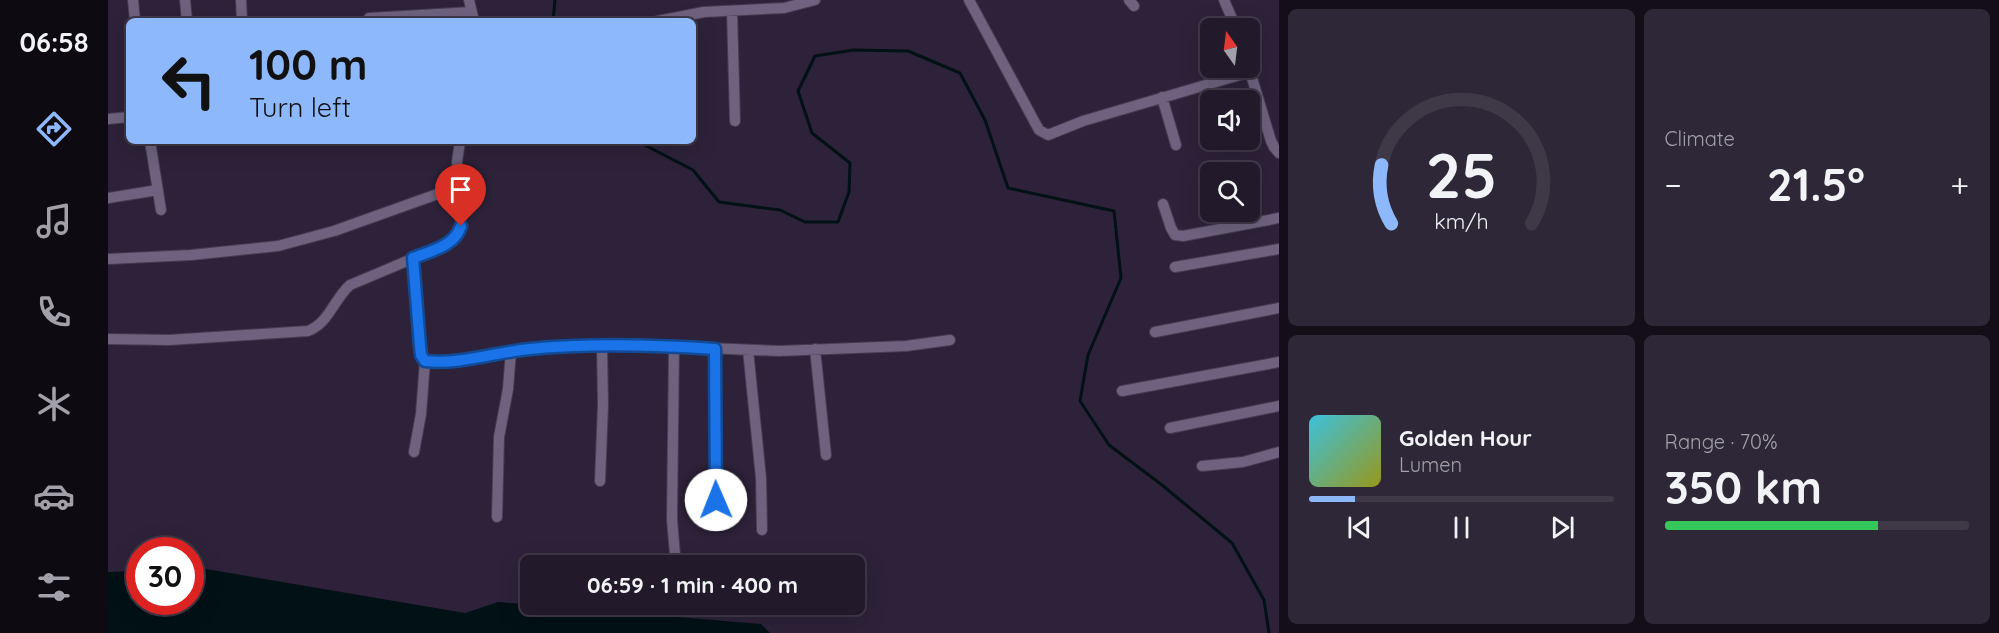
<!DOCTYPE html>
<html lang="en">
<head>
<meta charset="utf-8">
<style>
	:root { --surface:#221a2b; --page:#2e2737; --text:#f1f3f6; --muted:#a2a1a9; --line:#3f3847; --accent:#8db9fc }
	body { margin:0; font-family:Quicksand,sans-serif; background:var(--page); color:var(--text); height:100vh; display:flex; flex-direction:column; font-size:22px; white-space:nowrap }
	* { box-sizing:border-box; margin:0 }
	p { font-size:20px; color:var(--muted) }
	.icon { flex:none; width:33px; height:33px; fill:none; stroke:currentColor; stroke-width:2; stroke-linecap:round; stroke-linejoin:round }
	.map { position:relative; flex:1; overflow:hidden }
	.panel { display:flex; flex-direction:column; gap:9px; padding:9px; background:#130e18; width:720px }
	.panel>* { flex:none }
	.guide { position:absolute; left:18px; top:18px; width:570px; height:126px; border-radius:9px; box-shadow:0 6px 24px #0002,0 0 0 2px var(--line); background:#8db9fc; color:#111; overflow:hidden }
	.needle { width:39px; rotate:346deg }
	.buttons { position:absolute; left:1092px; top:18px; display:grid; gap:12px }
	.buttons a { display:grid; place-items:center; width:60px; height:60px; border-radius:9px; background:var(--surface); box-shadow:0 6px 24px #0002,0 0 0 2px var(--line); font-size:30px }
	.speed { position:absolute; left:18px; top:537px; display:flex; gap:12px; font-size:30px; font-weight:700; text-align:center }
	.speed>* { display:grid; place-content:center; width:78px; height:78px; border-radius:50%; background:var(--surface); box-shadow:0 6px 24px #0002,0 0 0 2px var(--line); line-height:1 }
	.speed .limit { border:9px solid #d22; background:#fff; color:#111 }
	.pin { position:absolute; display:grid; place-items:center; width:51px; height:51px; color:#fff; margin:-62px -26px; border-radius:50% 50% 50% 0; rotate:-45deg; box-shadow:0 0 6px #0007 }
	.pin .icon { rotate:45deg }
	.me { position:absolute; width:66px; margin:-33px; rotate:359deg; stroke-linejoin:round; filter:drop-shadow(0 0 4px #0008) }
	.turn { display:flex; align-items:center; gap:21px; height:126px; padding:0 24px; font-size:27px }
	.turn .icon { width:78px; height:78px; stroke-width:2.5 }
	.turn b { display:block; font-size:42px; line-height:51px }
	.big { font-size:45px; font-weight:700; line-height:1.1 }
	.panel .widget { flex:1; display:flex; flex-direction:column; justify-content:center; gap:9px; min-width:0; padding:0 21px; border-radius:9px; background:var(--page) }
	.panel .dial { align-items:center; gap:0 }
	.dial svg { height:156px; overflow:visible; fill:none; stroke:var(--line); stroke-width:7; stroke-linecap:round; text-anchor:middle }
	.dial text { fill:var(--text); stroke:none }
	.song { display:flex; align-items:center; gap:18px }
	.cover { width:72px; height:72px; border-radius:9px; background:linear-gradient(135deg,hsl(190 70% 55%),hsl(60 70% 35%)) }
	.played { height:6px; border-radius:3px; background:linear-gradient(90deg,var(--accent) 15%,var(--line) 15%) }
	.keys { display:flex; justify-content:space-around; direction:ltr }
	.heat { display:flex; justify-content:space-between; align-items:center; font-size:33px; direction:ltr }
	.charge { height:9px; border-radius:4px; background:linear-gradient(90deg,#34c759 70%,var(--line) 0) }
	.panel .tiles { flex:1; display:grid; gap:9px; grid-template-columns:repeat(2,1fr) }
	.trip { position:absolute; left:412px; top:555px; width:345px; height:60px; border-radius:9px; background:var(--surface); box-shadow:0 6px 24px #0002,0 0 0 2px var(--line); font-weight:700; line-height:60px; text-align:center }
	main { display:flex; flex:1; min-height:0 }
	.dock { display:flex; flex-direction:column; width:108px; justify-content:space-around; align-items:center; background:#0e0a11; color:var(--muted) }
	.dock .icon { width:42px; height:42px }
	.dock .on { color:var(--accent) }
	.dock b { font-size:27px; color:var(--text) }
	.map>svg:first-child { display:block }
</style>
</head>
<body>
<main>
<nav class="dock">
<b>06:58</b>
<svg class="icon on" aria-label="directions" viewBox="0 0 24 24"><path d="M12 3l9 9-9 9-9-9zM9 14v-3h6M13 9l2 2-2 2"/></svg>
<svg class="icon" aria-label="music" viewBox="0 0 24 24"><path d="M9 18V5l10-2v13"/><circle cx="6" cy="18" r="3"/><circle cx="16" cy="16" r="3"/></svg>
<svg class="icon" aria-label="phone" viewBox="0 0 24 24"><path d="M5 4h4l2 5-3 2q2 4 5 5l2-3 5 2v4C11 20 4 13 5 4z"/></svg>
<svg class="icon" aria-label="climate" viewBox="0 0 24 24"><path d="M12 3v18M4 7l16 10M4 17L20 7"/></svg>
<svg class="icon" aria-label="car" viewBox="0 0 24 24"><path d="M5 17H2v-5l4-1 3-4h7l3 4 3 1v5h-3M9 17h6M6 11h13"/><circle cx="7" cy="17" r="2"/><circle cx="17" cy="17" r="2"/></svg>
<svg class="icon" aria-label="filters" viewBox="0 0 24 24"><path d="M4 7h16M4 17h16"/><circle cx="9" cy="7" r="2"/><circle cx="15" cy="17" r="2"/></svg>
</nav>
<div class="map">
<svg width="1171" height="633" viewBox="0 0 1171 633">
	<rect width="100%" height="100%" fill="#2d2239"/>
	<path fill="#021116" d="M83 568H92L357 613 390 602 653 624 662 633H0V572L31 571 32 602H82Z"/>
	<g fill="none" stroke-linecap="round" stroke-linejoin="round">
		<path stroke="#021116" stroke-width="3" d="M445 21 447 0
			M529 141 585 170 611 202 672 210 697 222H730L741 192 742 163 704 133 690 91 707 56 746 50 800 51 852 73 877 120 900 188 1006 211 1013 278 980 355 972 401 1001 445 1054 485 1124 543 1156 600 1161 633"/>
		<g stroke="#463d51" stroke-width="12">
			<path id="street" d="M25 0 27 21
				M77 0 79 21
				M133 0 134 21
				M361 0 366 21
				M861 0 931 130 940 135 975 121 1142 72
				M1021 0 1026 6
				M1116 0 1128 28
				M624 11 627 121
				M261 18 364 12
				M550 21 596 12 676 8 707 0
				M1141 68 1163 141 1166 147 1171 153
				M1054 97 1068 145
				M0 119 21 117
				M42 141 53 210
				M0 198 50 190
				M1055 204 1063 228 1067 235 1075 236 1171 218
				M305 258 311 346 313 355 317 361H342L408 350 447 347 527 345 671 351 798 346 842 340
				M0 259 83 255 170 246 226 231 352 186
				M1067 267 1171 249
				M1047 332 1171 308
				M0 339 61 340 200 331C221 323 226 299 242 285L337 245 348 238 353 226 349 162 352 141
				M566 347 564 520 568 566
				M607 349 608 500
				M707 349 718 455
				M640 350 653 478 654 530
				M1014 391 1171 362
				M1062 428 1171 406
				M306 452 313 414 317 361
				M1094 466 1135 462 1171 452
				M492 481 495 405 494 346
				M389 517 391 437 400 389 403 351"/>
		</g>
		<use href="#street" stroke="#6e627e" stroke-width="10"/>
	</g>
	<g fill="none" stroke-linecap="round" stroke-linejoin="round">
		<g stroke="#114b97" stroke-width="15">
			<path id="route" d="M353 226C347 246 323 251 305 258L312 346 313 355 317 361C352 365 388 352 422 349 483 343 546 345 607 349L608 500"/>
		</g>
		<use href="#route" stroke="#1a73e8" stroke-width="10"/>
	</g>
</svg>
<div class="buttons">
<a><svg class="needle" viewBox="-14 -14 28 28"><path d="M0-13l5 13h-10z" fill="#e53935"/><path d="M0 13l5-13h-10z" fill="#a2a1a9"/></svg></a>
<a><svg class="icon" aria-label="sound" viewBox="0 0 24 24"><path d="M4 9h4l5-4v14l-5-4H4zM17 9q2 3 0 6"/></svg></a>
<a><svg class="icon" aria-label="search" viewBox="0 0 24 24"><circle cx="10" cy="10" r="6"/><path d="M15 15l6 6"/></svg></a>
</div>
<div class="speed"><div class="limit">30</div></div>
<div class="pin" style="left:353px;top:226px;background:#d93025"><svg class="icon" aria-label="arrive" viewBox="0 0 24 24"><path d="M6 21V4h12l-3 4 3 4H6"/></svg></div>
<svg class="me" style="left:608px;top:500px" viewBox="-20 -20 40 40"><circle r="19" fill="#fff"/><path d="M0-13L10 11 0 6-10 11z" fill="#1a73e8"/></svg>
<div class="trip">06:59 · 1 min · 400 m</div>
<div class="guide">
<div class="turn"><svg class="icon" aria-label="left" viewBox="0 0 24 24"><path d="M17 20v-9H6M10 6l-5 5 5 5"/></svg><div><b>100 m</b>Turn left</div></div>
</div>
</div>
<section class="panel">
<div class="tiles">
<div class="widget dial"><svg viewBox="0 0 100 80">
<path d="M14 69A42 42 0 1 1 86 69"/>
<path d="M14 69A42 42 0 0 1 9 39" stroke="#8db9fc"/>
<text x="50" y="56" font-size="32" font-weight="700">25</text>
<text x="50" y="72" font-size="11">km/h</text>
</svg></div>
<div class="widget"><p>Climate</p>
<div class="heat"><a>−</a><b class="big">21.5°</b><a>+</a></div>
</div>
<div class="widget">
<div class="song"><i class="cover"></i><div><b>Golden Hour</b><p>Lumen</p></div></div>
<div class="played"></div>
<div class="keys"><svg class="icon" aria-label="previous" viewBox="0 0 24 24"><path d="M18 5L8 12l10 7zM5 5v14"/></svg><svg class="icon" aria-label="pause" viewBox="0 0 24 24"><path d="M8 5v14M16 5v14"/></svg><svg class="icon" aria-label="next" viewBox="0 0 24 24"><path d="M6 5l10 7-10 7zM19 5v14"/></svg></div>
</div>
<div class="widget"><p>Range · 70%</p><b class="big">350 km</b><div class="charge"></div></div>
</div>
</section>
</main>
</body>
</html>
